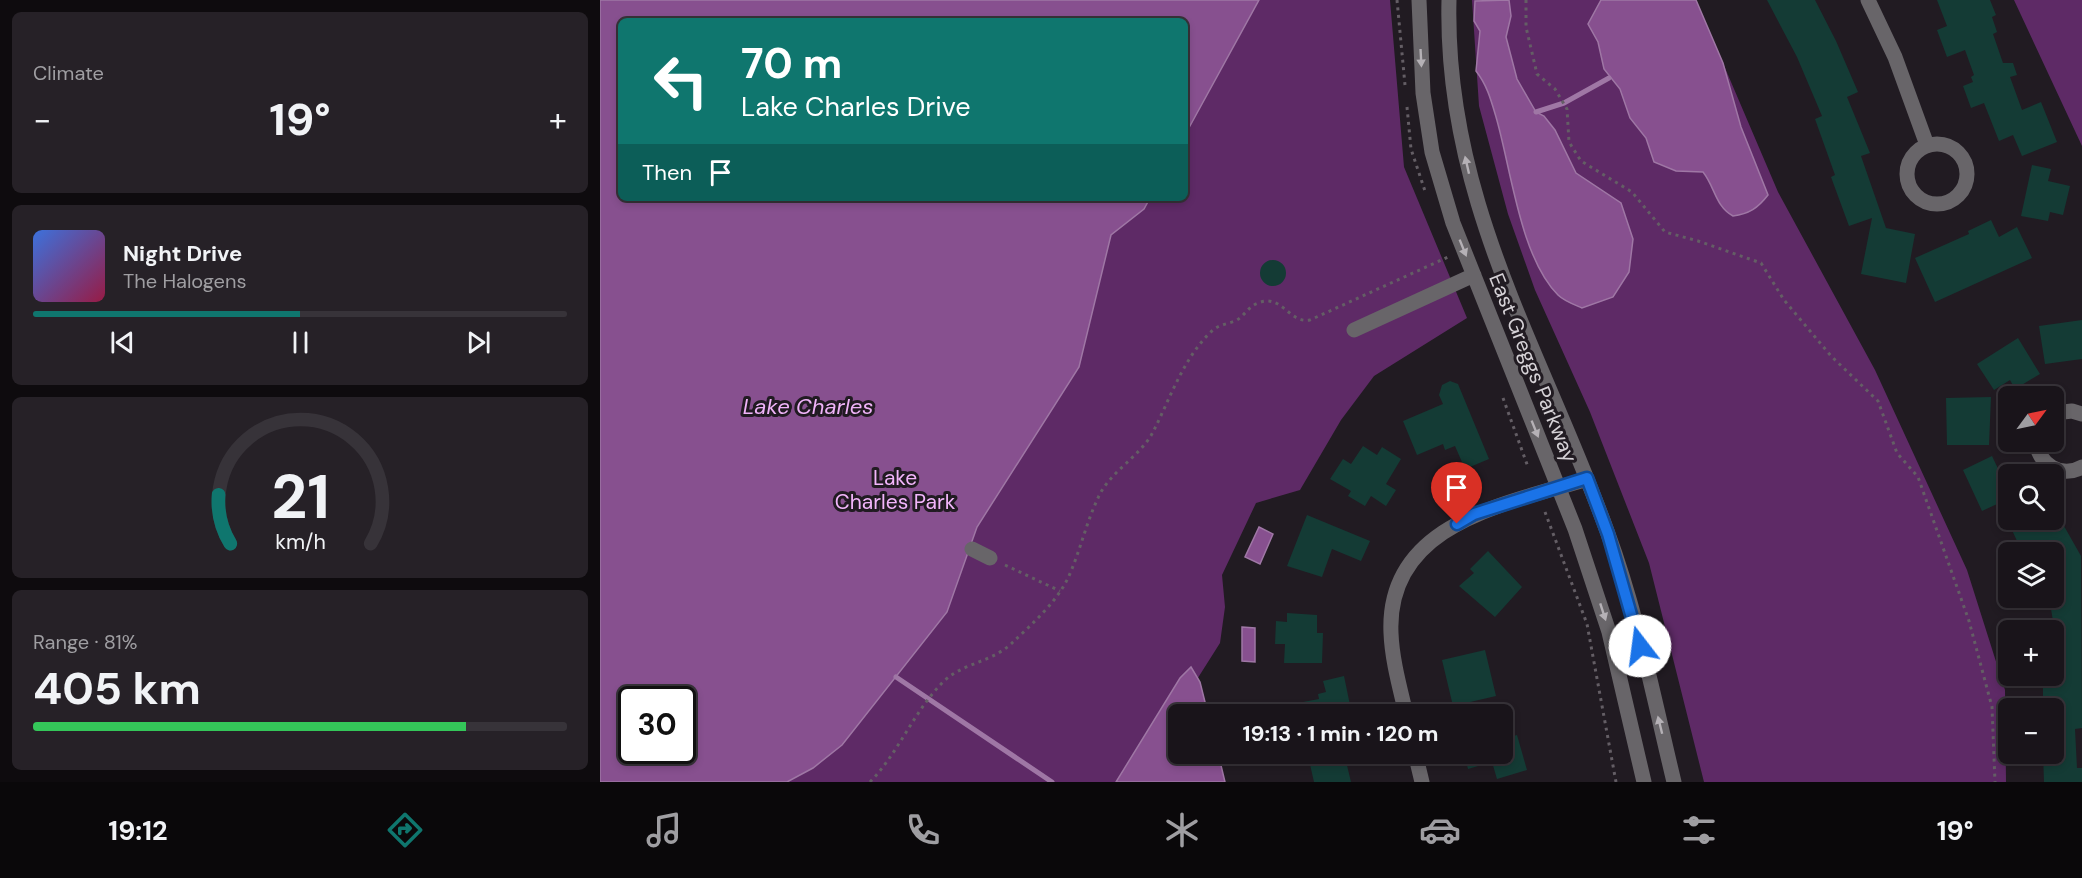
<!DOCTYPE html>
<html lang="en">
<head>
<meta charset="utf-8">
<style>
	:root { --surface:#19141a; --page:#262127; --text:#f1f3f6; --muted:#9f9ea2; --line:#373339; --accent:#0f766e }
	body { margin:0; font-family:"DM Sans",sans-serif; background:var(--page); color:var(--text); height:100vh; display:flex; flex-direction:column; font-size:22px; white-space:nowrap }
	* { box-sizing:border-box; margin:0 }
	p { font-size:20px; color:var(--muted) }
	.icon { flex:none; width:33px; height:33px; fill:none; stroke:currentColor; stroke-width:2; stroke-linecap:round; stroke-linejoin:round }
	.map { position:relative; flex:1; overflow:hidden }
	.panel { display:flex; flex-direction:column; gap:12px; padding:12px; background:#0e0b0e; width:600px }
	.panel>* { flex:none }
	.top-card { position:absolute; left:18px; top:18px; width:570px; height:183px; border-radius:9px; box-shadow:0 3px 9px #0003,0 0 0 2px var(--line); background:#0f766e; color:#fff; overflow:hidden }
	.needle { width:39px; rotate:57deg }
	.tools { position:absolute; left:1398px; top:386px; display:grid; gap:12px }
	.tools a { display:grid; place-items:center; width:66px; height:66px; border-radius:9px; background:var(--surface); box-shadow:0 3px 9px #0003,0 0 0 2px var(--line); font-size:30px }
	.speed { position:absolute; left:18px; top:686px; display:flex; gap:12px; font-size:30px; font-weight:700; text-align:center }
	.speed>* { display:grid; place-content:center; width:78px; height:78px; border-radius:50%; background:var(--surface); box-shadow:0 3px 9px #0003,0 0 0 2px var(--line); line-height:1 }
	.speed .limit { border:3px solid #111; border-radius:9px; background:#fff; color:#111 }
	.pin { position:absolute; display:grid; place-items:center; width:51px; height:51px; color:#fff; margin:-62px -26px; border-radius:50% 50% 50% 0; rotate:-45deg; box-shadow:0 0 6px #0007 }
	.pin .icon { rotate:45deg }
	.me { position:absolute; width:66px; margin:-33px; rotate:345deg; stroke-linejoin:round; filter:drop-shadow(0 0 4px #0008) }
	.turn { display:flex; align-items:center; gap:21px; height:126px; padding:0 24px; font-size:27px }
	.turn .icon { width:78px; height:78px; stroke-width:2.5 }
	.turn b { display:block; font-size:42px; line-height:51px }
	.then { display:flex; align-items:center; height:57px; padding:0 24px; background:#0003; gap:12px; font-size:22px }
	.big { font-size:45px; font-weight:700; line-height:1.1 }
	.panel .card { flex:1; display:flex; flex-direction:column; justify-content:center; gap:9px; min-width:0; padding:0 21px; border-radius:9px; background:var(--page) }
	.panel .dial { align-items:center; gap:0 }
	.dial svg { height:156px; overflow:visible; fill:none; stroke:var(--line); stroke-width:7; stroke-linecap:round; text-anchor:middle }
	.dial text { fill:var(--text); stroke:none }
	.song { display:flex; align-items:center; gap:18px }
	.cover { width:72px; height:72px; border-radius:9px; background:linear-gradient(135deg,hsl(220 70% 55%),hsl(340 70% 35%)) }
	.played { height:6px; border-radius:3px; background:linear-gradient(90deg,var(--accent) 50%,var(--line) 50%) }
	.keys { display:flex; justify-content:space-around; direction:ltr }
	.heat { display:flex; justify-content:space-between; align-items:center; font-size:33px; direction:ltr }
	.charge { height:9px; border-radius:4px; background:linear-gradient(90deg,#34c759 81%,var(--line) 0) }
	.trip { position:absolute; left:568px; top:704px; width:345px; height:60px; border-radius:9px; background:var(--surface); box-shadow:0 3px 9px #0003,0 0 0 2px var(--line); font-weight:700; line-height:60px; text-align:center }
	.tab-bar { display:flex; height:96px; justify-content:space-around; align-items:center; background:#0a080a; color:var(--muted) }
	.tab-bar .icon { width:42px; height:42px }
	.tab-bar .active { color:var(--accent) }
	.tab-bar b { font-size:27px; color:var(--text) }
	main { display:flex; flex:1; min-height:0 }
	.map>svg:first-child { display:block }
</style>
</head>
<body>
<main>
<section class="panel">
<div class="card"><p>Climate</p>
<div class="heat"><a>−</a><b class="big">19°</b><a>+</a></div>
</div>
<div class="card">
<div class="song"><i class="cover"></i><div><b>Night Drive</b><p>The Halogens</p></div></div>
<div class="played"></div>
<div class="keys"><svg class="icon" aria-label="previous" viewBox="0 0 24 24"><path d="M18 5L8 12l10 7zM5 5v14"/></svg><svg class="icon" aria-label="pause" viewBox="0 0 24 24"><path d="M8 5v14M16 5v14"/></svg><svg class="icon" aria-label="next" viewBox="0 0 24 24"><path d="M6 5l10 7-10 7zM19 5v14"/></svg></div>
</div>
<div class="card dial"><svg viewBox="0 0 100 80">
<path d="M14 69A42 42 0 1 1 86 69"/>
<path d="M14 69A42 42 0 0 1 8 44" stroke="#0f766e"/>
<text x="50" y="56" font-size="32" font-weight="700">21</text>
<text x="50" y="72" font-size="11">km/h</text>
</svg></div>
<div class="card"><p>Range · 81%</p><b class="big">405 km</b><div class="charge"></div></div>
</section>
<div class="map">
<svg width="1482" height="782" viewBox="0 0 1482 782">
	<rect width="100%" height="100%" fill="#211b22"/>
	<path fill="#5e2a66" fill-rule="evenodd" d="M0 0H790L804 167 867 318 774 376 741 420 700 490 656 503 622 575 625 607 620 643 532 782H0ZM21 21H585V198H21ZM32 699H82V750H32Z
		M872 0H1096L1178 192 1275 370 1367 570 1405 690 1406 782H1104L1049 563 990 412 935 290 908 214 879 106Z
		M1414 0H1482V146Z"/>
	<path fill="#87508f" stroke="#9f77a5" stroke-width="1.5" fill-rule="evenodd" d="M0 0H659L585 135V21H21V198H550L544 209 511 235 479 367 377 527 347 612 242 745 213 768 187 782H0ZM32 699H82V750H32Z
		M909 0 911 16 906 37 917 79 936 112 944 116 955 130 976 173 1021 203 1033 239 1029 272 1013 297 982 308C975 305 964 301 958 295 920 257 911 168 896 117 891 100 887 85 876 71L880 31 874 21 875 1Z
		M1001 0H1096L1123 63 1141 127 1168 195C1158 208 1149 214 1133 216 1115 206 1115 187 1103 172L1076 171 1054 162 1046 138 1030 118 1020 89 1004 69 998 42 988 24Z
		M659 527 673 534 660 564 645 557Z
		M642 627 655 628V662L642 661Z
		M591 667 600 682 608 714H579V753H618L625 782H516L580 678Z"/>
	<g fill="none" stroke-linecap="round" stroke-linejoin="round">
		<path stroke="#9f77a5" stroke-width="5" d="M936 112 964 103 1009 78
			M296 677 452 782"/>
	</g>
	<path fill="#143b35" d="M1167 0H1215L1236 41 1258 92 1247 97 1270 153 1261 156 1286 228 1315 234 1306 283 1261 274 1272 218 1249 226 1231 177 1235 175 1215 119 1222 116 1197 57Z
		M1337 0H1390L1396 15 1392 17 1397 32 1393 34 1403 63H1413L1417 75 1410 77 1422 110 1441 102 1457 142 1422 156 1413 135 1399 141 1384 103 1371 108 1363 86 1373 82 1371 77 1374 75 1365 50 1347 57 1337 30 1347 26Z
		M1432 165 1451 169 1448 181 1470 186 1463 215 1450 212 1448 221 1421 216Z
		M1391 220 1399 237 1417 227 1432 258 1335 302 1315 258 1369 234 1368 231Z
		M660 273a13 13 0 1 1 26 0a13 13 0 1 1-26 0Z
		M1482 320V359L1445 364 1439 326Z
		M1418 338 1440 374 1415 389 1410 380 1394 390 1377 364Z
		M850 381 858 384 889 459 865 469 855 446 845 450 843 444 817 455 803 421 843 404 839 395 842 385Z
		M1391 397 1389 445H1347L1346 398Z
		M763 446 777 455 782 447 801 459 786 484 796 490 786 506 771 496 765 506 748 496 751 491 730 479 743 459 751 464Z
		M1392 456 1403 479 1408 477V499L1382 511 1363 470Z
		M707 515 770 541 761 561 732 549 722 577 687 566Z
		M1407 519H1444L1447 525 1460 519 1481 556 1482 728 1475 729 1477 768H1482V782H1444L1443 753H1454V708H1443V683L1454 682V627L1449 597H1454V552H1422Z
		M888 551 922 587 895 617 859 586 874 573 870 569Z
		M687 613 717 615V633H723L722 663H684L685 644H675L676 621 687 622Z
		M885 650 896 696 853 706 842 660Z
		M744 676 750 705 744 706 745 714H705L703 702 719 699 718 694 726 692 723 681Z
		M917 735 927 770 897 779 892 762 868 769 864 753H903V739Z
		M738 753H744L751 782H714L709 760Z"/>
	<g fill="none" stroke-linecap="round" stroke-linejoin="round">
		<path stroke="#645e65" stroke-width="3" stroke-dasharray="3 4.5" stroke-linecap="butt" d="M797 0 805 85
			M926 0V27L937 74 955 89 967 109 969 142 981 161 1032 192 1065 232 1098 241 1161 263 1184 300 1231 356 1278 401 1297 453 1318 477 1369 621 1392 707 1395 782
			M807 107 811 149 825 191
			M903 398 928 467
			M945 512 987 624 1016 782
			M405 565 460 591
			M270 782C299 752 313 713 342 683 361 663 391 663 412 643 431 625 456 603 468 578 480 552 486 523 498 498 509 472 540 457 553 432 570 399 584 356 613 330 620 324 629 324 637 320 645 315 649 306 658 303 682 293 689 324 710 320L848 257"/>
		<path stroke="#686569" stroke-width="15" d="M819 0 823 93 832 152 853 223 975 529 1009 632 1044 782
			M849 0C844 200 942 351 1007 531 1037 612 1054 699 1074 782
			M1268 0 1295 57 1327 145
			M1307 174a30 30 0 1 1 60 0a30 30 0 1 1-60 0Z
			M754 330 874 275
			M1454 413 1472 411 1482 414
			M1436 441C1438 464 1461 479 1482 467
			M372 549 390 558
			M806 714C800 688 792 660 791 633 786 523 907 504 987 479
			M815 753 822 782"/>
	</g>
	<defs><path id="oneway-solid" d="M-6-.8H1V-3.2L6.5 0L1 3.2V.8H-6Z" transform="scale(1.5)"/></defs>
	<g fill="#b5b1b6">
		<use href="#oneway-solid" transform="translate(821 58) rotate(87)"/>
		<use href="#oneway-solid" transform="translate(867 165) rotate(-103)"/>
		<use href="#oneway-solid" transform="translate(863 248) rotate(68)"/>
		<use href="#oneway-solid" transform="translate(935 429) rotate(68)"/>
		<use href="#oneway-solid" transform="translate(1003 612) rotate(72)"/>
		<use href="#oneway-solid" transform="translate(1060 725) rotate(-104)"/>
	</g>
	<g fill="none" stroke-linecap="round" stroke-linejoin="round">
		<g stroke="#114b97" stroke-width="15">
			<path id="route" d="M857 524 874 514 987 478 1008 534 1040 646"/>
		</g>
		<use href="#route" stroke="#1a73e8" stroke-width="10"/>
	</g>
	<g text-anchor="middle" stroke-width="6" stroke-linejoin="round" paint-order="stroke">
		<g font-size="21" fill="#d6d2d7" stroke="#211b22">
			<text transform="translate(933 368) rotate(68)" y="7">East Greggs Parkway</text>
		</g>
		<g font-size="21" fill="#f2b5fb" stroke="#211b22">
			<text x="295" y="485">Lake<tspan x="295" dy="24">Charles Park</tspan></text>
		</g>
		<g font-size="22" font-style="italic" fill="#f0b3f9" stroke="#211b22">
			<text x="208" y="414">Lake Charles</text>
		</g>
	</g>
</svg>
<div class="tools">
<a><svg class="needle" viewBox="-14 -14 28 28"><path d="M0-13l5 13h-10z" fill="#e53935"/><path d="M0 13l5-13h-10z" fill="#9f9ea2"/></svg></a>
<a><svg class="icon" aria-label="search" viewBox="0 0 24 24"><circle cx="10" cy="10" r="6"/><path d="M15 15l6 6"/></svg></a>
<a><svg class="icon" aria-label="layers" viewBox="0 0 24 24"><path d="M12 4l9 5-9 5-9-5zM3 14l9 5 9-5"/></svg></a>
<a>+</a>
<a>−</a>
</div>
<div class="speed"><div class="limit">30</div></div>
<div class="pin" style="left:857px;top:524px;background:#d93025"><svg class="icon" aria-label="arrive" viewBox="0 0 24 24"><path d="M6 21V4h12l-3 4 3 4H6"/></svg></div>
<svg class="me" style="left:1040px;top:646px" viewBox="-20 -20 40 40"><circle r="19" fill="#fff"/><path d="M0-13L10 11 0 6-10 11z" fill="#1a73e8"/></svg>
<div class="trip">19:13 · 1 min · 120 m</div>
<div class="top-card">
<div class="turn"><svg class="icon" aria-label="left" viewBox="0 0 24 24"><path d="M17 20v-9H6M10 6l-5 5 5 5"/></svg><div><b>70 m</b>Lake Charles Drive</div></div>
<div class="then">Then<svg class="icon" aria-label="arrive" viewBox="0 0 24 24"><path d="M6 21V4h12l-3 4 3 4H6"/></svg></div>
</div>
</div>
</main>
<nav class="tab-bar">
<b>19:12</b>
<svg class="icon active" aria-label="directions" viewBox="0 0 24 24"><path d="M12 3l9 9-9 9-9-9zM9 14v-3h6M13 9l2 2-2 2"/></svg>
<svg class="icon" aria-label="music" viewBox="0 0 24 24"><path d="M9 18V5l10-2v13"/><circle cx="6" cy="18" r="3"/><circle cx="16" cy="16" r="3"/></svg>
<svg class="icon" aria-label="phone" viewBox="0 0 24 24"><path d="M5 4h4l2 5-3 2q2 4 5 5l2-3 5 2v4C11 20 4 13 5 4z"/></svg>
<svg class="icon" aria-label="climate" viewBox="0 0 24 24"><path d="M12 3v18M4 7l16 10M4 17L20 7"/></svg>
<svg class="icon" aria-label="car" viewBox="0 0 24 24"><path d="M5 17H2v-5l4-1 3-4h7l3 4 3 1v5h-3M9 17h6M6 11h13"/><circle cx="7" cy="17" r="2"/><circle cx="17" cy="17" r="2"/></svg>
<svg class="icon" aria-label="filters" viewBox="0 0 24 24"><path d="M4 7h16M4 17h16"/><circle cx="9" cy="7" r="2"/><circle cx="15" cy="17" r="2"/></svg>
<b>19°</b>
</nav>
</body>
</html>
